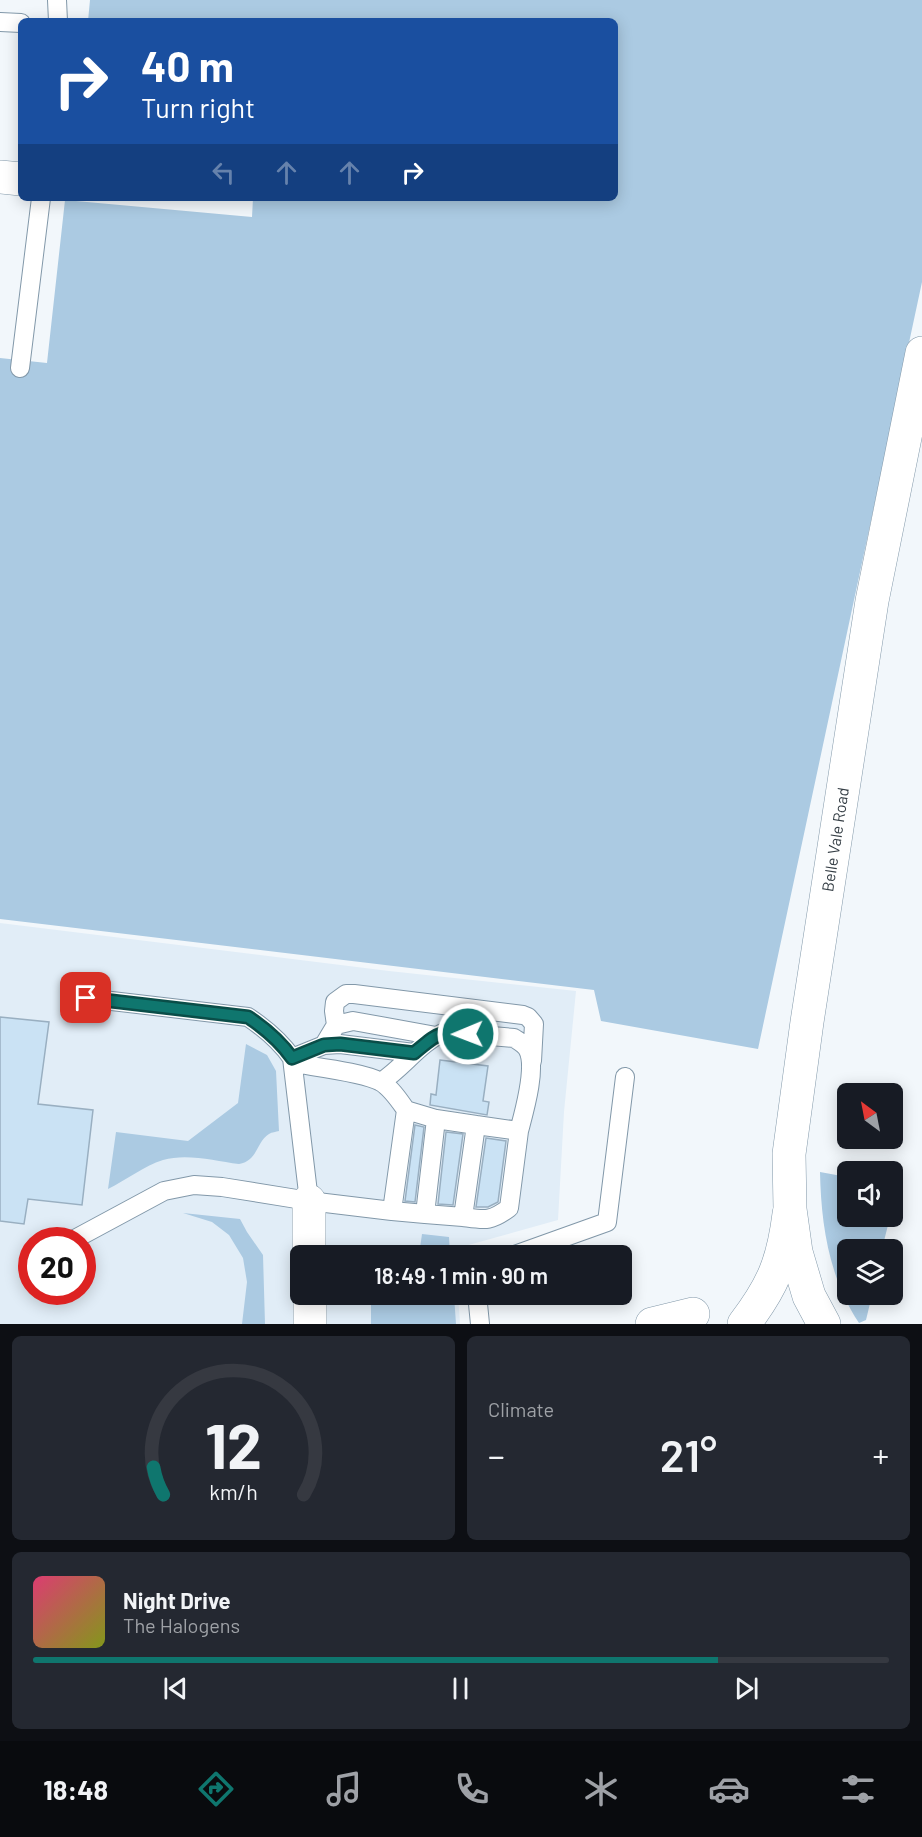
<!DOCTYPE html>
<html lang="en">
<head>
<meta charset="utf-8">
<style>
	:root { --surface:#171b24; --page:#242831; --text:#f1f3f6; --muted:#9ea1a6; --line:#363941; --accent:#0f766e }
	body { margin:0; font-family:Barlow,sans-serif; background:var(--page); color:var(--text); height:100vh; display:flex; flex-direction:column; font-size:22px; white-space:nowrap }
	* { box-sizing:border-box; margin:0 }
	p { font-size:20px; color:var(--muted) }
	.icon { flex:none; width:33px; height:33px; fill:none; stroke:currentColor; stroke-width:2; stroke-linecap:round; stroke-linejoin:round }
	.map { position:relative; height:1324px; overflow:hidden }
	.drawer { display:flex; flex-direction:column; gap:12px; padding:12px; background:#0d0f14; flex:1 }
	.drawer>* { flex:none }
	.guide { position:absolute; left:18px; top:18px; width:600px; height:183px; border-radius:9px; box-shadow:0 3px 15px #0003; background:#1a4fa0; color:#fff; overflow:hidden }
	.needle { width:39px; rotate:328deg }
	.fabs { position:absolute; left:837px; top:1083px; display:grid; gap:12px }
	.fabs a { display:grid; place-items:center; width:66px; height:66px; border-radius:9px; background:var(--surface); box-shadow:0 3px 15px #0003; font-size:30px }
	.speed { position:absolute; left:18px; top:1227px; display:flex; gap:12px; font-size:30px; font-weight:700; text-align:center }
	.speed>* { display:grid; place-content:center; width:78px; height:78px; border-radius:50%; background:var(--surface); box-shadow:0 3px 15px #0003; line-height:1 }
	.speed .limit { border:9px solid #d22; background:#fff; color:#111 }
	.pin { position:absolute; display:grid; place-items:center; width:51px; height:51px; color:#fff; margin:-26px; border-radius:12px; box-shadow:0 3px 9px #0006 }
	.me { position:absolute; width:66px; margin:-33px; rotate:269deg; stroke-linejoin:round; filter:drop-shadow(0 0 4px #0008) }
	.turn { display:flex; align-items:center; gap:21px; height:126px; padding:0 24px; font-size:27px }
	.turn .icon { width:78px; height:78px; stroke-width:2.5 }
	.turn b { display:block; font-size:42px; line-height:51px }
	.lanes { display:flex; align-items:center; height:57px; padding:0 24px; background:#0003; justify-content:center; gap:30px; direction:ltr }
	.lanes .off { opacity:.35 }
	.big { font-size:45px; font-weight:600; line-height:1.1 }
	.drawer .tile { flex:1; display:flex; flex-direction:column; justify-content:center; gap:9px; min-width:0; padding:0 21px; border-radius:9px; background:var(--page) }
	.drawer .dial { align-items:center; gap:0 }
	.dial svg { height:156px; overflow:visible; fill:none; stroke:var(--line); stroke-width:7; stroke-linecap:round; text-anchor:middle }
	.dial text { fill:var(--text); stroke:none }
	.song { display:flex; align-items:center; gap:18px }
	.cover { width:72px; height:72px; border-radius:9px; background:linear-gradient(135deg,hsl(340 70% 55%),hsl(70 70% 35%)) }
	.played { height:6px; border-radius:3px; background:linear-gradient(90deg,var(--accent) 80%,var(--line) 80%) }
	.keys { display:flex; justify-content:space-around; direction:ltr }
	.heat { display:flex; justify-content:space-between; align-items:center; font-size:33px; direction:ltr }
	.drawer .tiles { flex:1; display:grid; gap:12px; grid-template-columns:1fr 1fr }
	.tile:last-child { grid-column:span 2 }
	.trip { position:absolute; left:290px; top:1245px; width:342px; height:60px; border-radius:9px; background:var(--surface); box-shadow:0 3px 15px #0003; font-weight:600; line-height:60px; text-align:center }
	.dock { display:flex; height:96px; justify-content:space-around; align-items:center; background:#090b0e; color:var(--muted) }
	.dock .icon { width:42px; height:42px }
	.dock .current { color:var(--accent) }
	.dock b { font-size:27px; color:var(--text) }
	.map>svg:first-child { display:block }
</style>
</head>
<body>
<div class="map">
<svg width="922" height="1324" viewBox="0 0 922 1324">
	<rect width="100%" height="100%" fill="#f2f7fb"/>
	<path fill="#e1edf7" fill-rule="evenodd" d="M0 923 389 971 576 991 564 1112 558 1220 454 1249V1255L300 1256V1294L458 1295 460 1324H0ZM32 1240H82V1292H32Z"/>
	<path fill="#abcae2" d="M90 0H922V282L758 1049 601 1021 594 990 0 919V358L47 363 65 200 252 217 253 198H615V21H88Z
		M246 1044 267 1055 276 1071 279 1131C276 1132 272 1132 269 1134 256 1142 258 1161 239 1164 215 1161 187 1153 163 1160 144 1166 126 1180 108 1189L116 1132 188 1141 238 1103Z
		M820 1172 847 1177 848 1216 890 1217 882 1249 848 1250V1294L872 1295 866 1320 859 1323C829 1278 821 1224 820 1172Z
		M183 1213 240 1219 247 1232 263 1255 265 1324H242L247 1282 243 1258 229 1235 212 1222Z
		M422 1234 449 1237 450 1255H419Z
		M380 1294 454 1295 456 1324H371V1297Z"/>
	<path fill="#cae2f4" stroke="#99afc1" stroke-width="1.5" d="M0 1017 49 1022 38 1104 93 1110 82 1205 28 1199 24 1224 0 1221Z
		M440 1060 488 1066 483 1101 489 1102 487 1115 430 1105 431 1094 436 1095Z
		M415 1125 424 1127 415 1202 405 1201Z
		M446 1132 463 1134 453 1205 438 1204Z
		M486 1138 506 1141 498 1202 488 1207H476Z"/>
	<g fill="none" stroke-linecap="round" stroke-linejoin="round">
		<g stroke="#8298a9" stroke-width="20">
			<path id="service" d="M57 0 58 21
				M0 22 21 23
				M20 368 41 198
				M86 998 248 1017C266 1029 280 1041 292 1058L309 1201
				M336 1025 334 1011 335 1002 346 994H354L523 1015 528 1017 534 1024 532 1061
				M324 1045 336 1025 353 1021 436 1036
				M292 1058 324 1045 340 1044 414 1053
				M381 1082C404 1067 420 1042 445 1032L514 1038C520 1042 525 1044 528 1050 537 1068 524 1112 519 1131
				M392 1211 425 1214 436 1119 406 1110
				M425 1214 463 1217 476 1125 436 1119
				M463 1217C485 1220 490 1222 509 1208L519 1131 476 1125
				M73 1240 164 1191 194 1185 222 1187 309 1201 392 1211 406 1110C399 1100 391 1088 381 1082 363 1072 315 1067 293 1063
				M512 1256 607 1222 625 1077
				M477 1294 480 1324"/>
		</g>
		<g stroke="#8298a9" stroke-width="34">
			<path id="minor" d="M0 177 21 179
				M309 1201V1256
				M310 1294V1324
				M652 1324 693 1314
				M744 1324C773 1286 783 1262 789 1214"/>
		</g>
		<g stroke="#8298a9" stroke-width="34">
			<g id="secondary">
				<path id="s1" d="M824 1324 809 1296 796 1252 790 1209 789 1154 807 1022 872 601 922 353"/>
			</g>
		</g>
		<use href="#service" stroke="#fff" stroke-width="18"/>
		<use href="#minor" stroke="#fff" stroke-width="33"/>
		<use href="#secondary" stroke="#fff" stroke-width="33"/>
	</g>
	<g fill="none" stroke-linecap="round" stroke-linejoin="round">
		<g stroke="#0a4d48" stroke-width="15">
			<path id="route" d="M86 998 248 1017C266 1029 280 1041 292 1058L324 1045 340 1044 414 1053C438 1034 436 1031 468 1034"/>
		</g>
		<use href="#route" stroke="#0f766e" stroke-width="10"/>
	</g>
	<g text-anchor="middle" stroke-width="5" stroke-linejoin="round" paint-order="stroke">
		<g font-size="16" fill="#353e45" stroke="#fff">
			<text dy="6" stroke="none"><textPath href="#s1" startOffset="494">Belle Vale Road</textPath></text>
		</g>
	</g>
</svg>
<div class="fabs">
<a><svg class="needle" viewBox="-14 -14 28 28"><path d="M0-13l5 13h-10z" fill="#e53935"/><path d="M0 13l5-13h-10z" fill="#9ea1a6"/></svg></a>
<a><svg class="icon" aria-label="sound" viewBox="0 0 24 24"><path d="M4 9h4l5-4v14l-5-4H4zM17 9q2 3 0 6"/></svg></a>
<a><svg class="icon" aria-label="layers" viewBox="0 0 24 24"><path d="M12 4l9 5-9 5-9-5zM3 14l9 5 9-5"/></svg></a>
</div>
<div class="speed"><div class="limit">20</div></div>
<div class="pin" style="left:86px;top:998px;background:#d93025"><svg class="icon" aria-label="arrive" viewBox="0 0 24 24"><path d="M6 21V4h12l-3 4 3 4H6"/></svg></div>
<svg class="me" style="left:468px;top:1034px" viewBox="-20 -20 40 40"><circle r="17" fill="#0f766e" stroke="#fff" stroke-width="3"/><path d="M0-11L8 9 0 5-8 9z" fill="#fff"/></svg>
<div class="trip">18:49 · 1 min · 90 m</div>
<div class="guide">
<div class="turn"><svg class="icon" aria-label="right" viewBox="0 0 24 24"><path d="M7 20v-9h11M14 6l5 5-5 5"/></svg><div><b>40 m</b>Turn right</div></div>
<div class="lanes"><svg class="icon off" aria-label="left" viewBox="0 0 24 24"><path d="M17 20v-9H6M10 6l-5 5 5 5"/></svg><svg class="icon off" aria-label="ahead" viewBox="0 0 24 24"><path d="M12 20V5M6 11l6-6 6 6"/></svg><svg class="icon off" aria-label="ahead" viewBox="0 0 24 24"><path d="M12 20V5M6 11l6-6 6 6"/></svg><svg class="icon" aria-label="right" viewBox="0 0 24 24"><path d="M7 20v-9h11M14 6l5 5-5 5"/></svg></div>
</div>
</div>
<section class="drawer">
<div class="tiles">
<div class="tile dial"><svg viewBox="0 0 100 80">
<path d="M14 69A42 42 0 1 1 86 69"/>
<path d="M14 69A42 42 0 0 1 9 55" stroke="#0f766e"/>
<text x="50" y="56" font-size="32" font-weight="700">12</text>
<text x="50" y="72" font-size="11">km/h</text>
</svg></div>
<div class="tile"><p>Climate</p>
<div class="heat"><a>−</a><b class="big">21°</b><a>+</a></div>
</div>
<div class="tile">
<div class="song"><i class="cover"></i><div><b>Night Drive</b><p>The Halogens</p></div></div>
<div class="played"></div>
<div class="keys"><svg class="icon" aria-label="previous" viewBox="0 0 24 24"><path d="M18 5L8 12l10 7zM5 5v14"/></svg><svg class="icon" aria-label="pause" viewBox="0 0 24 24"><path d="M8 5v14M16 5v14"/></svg><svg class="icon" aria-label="next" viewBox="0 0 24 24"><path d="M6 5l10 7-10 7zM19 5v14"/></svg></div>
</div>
</div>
</section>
<nav class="dock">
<b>18:48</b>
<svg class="icon current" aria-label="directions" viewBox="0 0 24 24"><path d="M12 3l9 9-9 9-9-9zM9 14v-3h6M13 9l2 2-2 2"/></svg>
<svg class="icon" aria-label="music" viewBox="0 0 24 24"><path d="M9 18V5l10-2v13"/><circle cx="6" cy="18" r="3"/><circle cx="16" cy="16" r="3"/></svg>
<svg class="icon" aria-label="phone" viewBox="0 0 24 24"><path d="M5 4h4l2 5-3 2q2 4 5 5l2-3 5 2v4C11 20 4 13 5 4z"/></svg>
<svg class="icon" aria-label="climate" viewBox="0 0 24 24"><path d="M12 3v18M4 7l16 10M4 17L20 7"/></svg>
<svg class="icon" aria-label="car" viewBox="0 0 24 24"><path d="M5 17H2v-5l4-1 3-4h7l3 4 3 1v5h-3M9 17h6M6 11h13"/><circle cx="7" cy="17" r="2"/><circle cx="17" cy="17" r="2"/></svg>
<svg class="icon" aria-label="filters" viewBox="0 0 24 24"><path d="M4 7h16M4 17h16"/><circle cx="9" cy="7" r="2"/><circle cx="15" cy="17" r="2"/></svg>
</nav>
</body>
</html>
